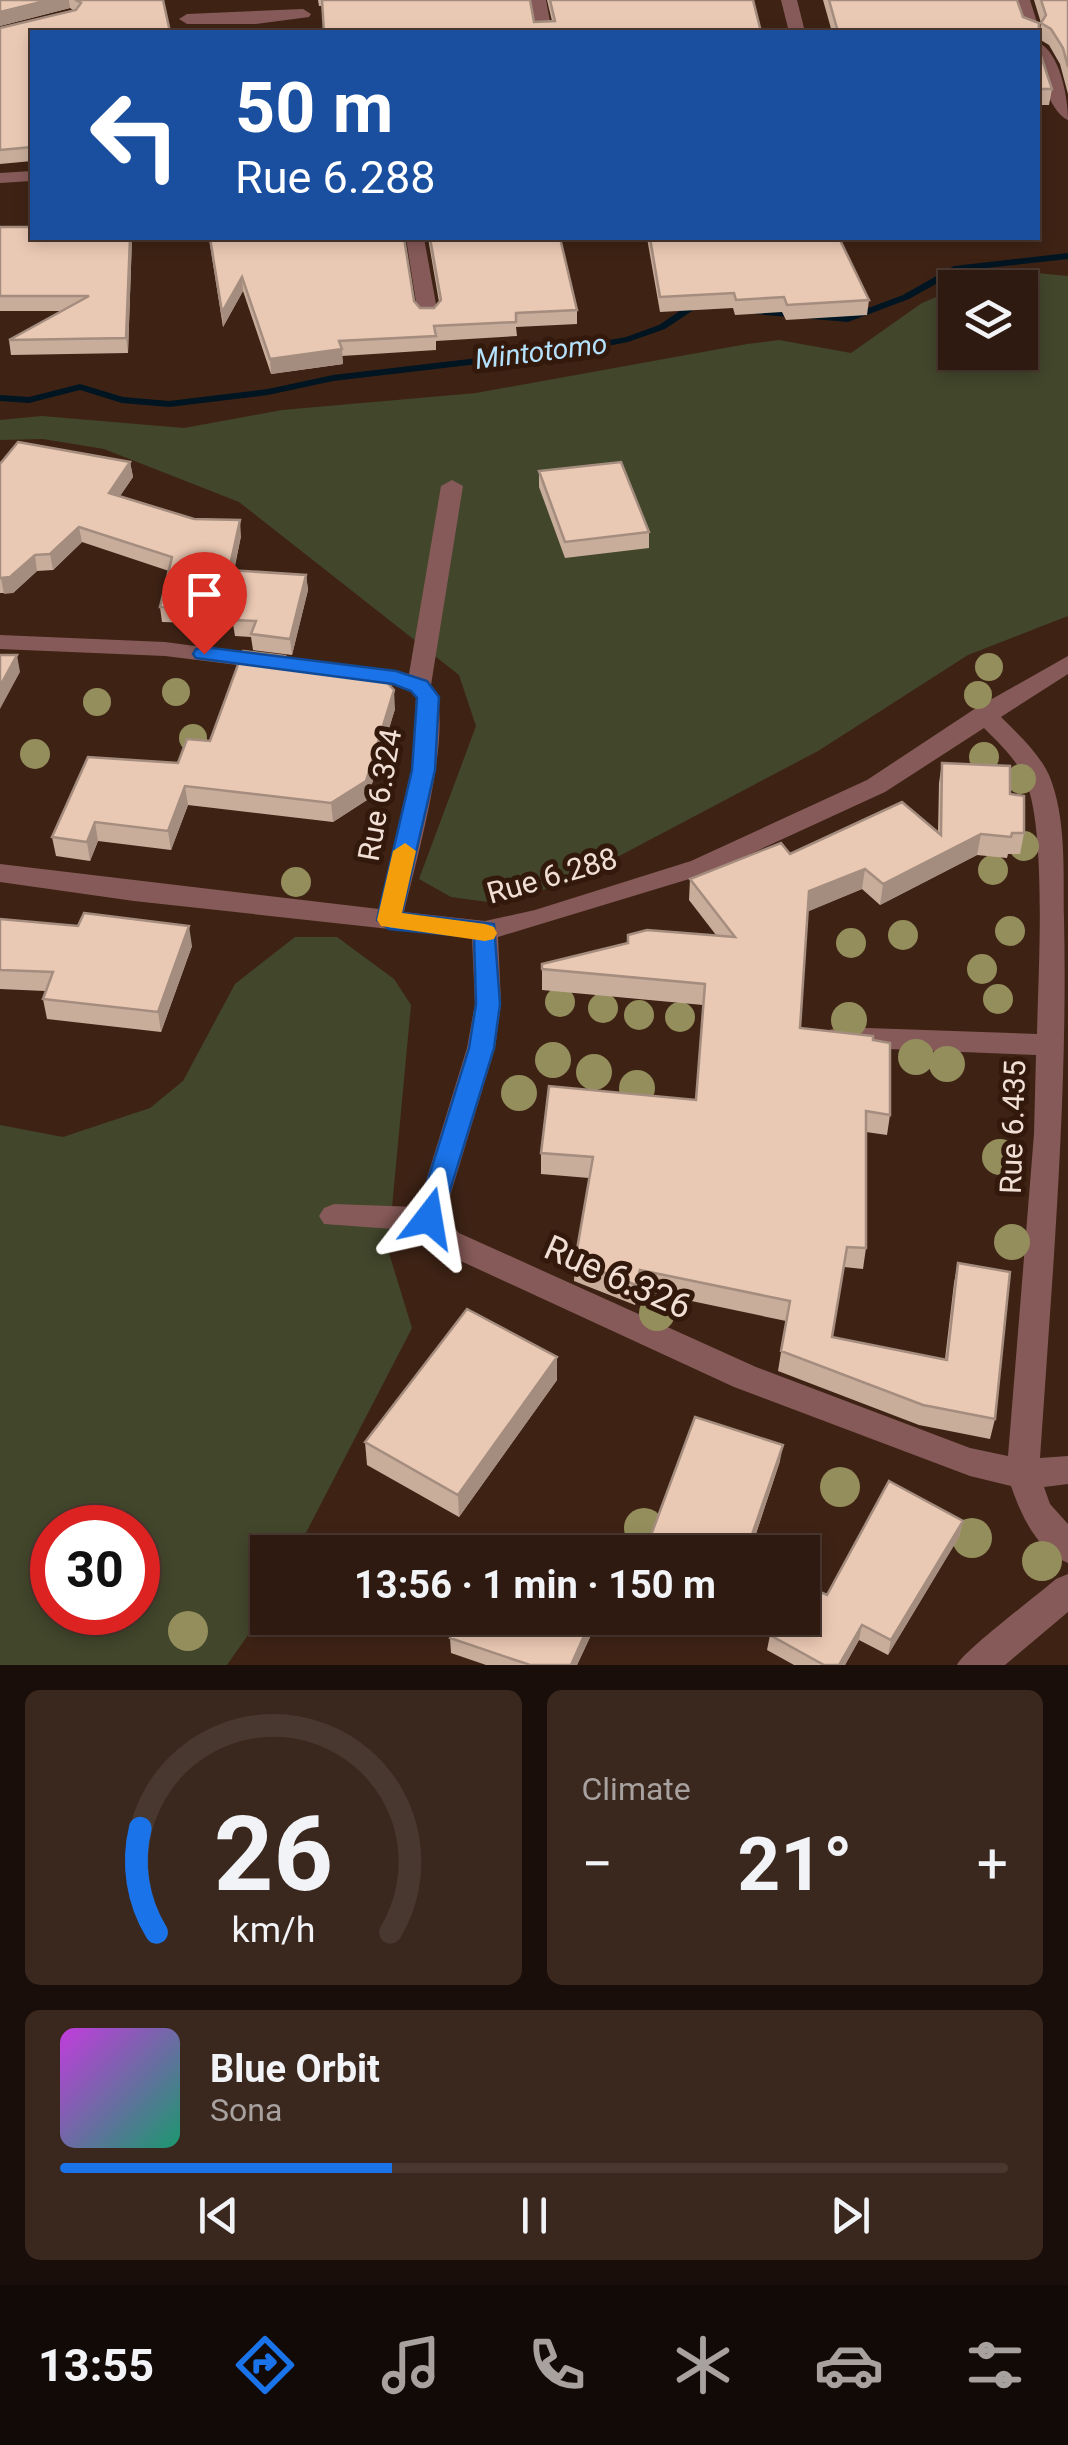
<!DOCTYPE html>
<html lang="en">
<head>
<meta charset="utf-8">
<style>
	:root { --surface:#2e1a10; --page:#3a271e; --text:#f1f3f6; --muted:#a7a19f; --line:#493830; --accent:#1a73e8 }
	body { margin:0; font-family:Roboto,sans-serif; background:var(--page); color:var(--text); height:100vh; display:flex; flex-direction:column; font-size:38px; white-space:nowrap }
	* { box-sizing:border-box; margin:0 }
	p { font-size:32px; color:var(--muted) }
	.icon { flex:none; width:55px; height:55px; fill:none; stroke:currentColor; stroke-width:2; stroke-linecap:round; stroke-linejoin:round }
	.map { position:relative; height:1665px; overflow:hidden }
	.panel { display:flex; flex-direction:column; gap:25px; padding:25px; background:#190e09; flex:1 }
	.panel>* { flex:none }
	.top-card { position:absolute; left:30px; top:30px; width:1010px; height:210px; border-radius:0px; box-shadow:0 5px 15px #0003,0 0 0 2px var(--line); background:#1a4fa0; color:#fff; overflow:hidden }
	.controls { position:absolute; left:938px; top:270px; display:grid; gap:20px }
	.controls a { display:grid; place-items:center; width:100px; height:100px; border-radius:0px; background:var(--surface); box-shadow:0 5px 15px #0003,0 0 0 2px var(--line); font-size:50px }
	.speed { position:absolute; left:30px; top:1505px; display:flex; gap:20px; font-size:50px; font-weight:700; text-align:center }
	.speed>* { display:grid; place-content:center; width:130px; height:130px; border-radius:50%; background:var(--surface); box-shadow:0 5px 15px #0003,0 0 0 2px var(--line); line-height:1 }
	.speed .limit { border:15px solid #d22; background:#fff; color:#111 }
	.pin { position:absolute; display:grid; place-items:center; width:85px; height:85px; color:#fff; margin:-102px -42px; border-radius:50% 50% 50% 0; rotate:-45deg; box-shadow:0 0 10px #0007 }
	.pin .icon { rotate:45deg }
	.me { position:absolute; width:110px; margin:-55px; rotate:14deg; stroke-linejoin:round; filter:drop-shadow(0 0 8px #0008) }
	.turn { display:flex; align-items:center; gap:35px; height:210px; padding:0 40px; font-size:45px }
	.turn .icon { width:130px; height:130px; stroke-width:2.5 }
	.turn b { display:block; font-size:70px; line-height:85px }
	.big { font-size:75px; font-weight:700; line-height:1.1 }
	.panel .card { flex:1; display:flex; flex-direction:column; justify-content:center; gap:15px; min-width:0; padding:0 35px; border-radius:15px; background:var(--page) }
	.panel .dial { align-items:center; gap:0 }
	.dial svg { height:260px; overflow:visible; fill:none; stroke:var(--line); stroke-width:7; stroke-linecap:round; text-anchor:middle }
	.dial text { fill:var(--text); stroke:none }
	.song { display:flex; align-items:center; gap:30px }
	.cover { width:120px; height:120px; border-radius:15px; background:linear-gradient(135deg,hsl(290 70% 55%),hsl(160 70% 35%)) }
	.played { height:10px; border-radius:5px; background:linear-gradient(90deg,var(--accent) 35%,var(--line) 35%) }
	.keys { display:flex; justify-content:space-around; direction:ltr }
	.heat { display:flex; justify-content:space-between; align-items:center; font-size:55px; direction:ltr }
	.panel .tiles { flex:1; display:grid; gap:25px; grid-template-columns:1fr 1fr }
	.card:last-child { grid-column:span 2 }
	.trip { position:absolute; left:250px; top:1535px; width:570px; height:100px; border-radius:0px; background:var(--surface); box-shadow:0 5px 15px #0003,0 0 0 2px var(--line); font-weight:700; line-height:100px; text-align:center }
	.dock { display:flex; height:160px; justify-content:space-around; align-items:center; background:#120a06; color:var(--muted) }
	.dock .icon { width:70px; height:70px }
	.dock .current { color:var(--accent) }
	.dock b { font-size:45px; color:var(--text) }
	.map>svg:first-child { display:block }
</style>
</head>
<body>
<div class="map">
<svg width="1068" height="1665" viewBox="0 0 1068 1665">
	<rect width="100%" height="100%" fill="#3e2315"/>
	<path fill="#42462b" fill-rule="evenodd" d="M1016 271 1068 276V616L968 655 818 751 570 882 495 903 451 897 419 879 476 726 459 675 239 502 104 449 43 439 0 440V420L42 416 184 428 282 410 476 393 747 344 779 340 851 353 922 303 955 289V352H1020V288L958 287 987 275Z
		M295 937H337L394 979 411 1005 388 1250 412 1328 296 1552H268L267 1608 227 1665H0V1125L63 1137 150 1108 183 1081 235 984ZM52 1528H138V1612H52Z"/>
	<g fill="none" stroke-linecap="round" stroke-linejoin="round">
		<path fill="#001522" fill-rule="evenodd" d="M1068 253V259L959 271 909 299 848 322 743 313 738 310 743 307 847 316 903 295 954 266Z
			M704 301 709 304 707 306 698 307 665 329 628 342 571 353 333 381 268 395 169 407 122 403 80 390 29 403 0 401V395L29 397 80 384 123 397 169 401 268 389 333 375 571 347 626 337 659 325 693 302Z"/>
		<path fill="#865a58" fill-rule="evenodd" d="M530 0H546L552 32H536Z
			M781 0H797L805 32H789Z
			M1014 0H1030L1040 32 1038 35 1024 32Z
			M303 9 311 14 309 17 256 24H187L179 19 187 14Z
			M1038 42C1060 53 1068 97 1068 120 1047 110 1037 64 1038 42Z
			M32 171V181L0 183V173Z
			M406 238H424L438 315 435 319H421L418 315Z
			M452 480 463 486 431 685C458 717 414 868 404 912L485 921 535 910 691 861 867 780 976 708 1068 656V674L1001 717C1018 734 1039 753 1049 775 1067 818 1063 874 1064 919 1068 1099 1052 1279 1040 1458L1068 1456V1484L1044 1487 1050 1504 1068 1524V1563C1037 1551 1021 1515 1011 1486L970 1476 734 1387 439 1251 421 1231 324 1224 319 1216 324 1208 334 1204 418 1207 467 1048 475 1004 472 938 134 901 0 882V864L379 909 412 770 416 698 411 691 392 684 165 656 0 649V635L165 642 409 674 441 486ZM984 728C998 742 1014 757 1023 775 1048 820 1038 977 1037 1034L839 1027 829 1030 825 1037 829 1044 839 1047 1036 1055 1034 1134 1008 1456 970 1448 756 1367 459 1233 444 1216 495 1048 501 1004 498 937 709 873 885 792Z
			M1068 1574V1612L1005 1665H957C962 1652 1039 1594 1056 1579Z"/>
	</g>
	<g fill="#948e5c">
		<circle cx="989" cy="667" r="14"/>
		<circle cx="176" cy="692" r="14"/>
		<circle cx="978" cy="695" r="14"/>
		<circle cx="97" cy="702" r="14"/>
		<circle cx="193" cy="738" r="14"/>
		<circle cx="35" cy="754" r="15"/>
		<circle cx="984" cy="757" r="15"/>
		<circle cx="1021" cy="779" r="15"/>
		<circle cx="1024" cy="846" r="15"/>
		<circle cx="993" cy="870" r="15"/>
		<circle cx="296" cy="882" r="15"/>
		<circle cx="1010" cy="931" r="15"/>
		<circle cx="903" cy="935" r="15"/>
		<circle cx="851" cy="943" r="15"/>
		<circle cx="982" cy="969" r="15"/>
		<circle cx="998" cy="999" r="15"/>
		<circle cx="560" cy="1002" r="15"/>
		<circle cx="603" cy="1008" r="15"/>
		<circle cx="639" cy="1015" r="15"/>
		<circle cx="680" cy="1017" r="15"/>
		<circle cx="849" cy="1020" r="18"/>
		<circle cx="916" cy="1057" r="18"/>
		<circle cx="553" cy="1060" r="18"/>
		<circle cx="947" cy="1064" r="18"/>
		<circle cx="594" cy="1072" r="18"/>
		<circle cx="637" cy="1088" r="18"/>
		<circle cx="519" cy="1093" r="18"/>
		<circle cx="1000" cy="1157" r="18"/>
		<circle cx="1012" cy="1242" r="18"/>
		<circle cx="657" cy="1313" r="18"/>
		<circle cx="840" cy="1487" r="20"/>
		<circle cx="644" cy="1528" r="20"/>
		<circle cx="972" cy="1538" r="20"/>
		<circle cx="1042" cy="1561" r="20"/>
		<circle cx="188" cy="1631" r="20"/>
	</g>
	<path fill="#c9ad9b" d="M0 0H163L32 32V161L0 164V28L74 11 70 8 0 26Z
		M318 0H530L534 22 552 21 547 0H753L761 32H324L322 6H319Z
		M823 0H1017L1023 17 1039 23 1038 47 1052 89 1049 105H1038V32H832Z
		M1034 0H1068V94L1060 64 1049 45 1039 39 1041 23Z
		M0 227 32 238H132L128 353 11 355 9 340 62 311H0Z
		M209 238 414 301 420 308H434L439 302 428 238H560L577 310V324L516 327 517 336 436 341V350L342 356 343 364 271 374 243 291 223 327Z
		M647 238H839L869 300 867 315 786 320 782 312 735 315 733 308 660 312Z
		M130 462 133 477 120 496 241 536 234 571 306 575 308 590 292 655 253 650 251 637 235 636 233 624 162 622 160 607 169 571 82 542 53 570 37 571 13 593H0V464Z
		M539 471 649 532V548L565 558 539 487Z
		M286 665 395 709 367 800 333 822 188 805 171 850 98 841 90 861 56 856 52 837 178 763 210 741Z
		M942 763 1010 794 1024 833 1020 854H1008L1007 858 977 855 880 905 862 889 808 911 800 1028 890 1115 887 1135 866 1132V1248L863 1269 844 1267 832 1337 945 1359 954 1283 958 1263 995 1419 990 1439 919 1425 778 1371 786 1321 639 1290 635 1305 574 1281 575 1261 589 1178 541 1174V1153L696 1100 703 1005 542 990V964L628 943 716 935 689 900 690 879 790 854 938 833 939 783Z
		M0 919 192 946 161 1032 47 1019 43 999 45 991 0 989Z
		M557 1357V1380L459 1517 367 1465 365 1442Z
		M780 1461 750 1552H649L650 1538Z
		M963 1521 959 1537 888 1655 859 1640 845 1665H794L767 1650 770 1635 827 1595Z
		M458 1618H599L577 1665H486L451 1653 450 1638Z"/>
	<path fill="#a48d7e" d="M49 0H69L70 8 0 26V12Z
		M130 238H132L128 353 126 338Z
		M242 277 243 291 223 327 222 312Z
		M342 349 343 364 271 374 270 359Z
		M130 462 133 477 111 509 109 493Z
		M240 520 241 536 230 586 229 570Z
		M79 527 82 542 53 570 50 554Z
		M35 555 37 571 13 593 4 594 1 578Z
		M306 575 308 590 292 655 290 639Z
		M17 655 20 672 0 709V686Z
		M394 690 395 709 367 800 333 822 331 803Z
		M185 786 188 805 171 850 168 831Z
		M95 822 98 841 90 861 87 842Z
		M981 834 977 855 880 905 883 884Z
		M865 869 862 889 807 912 809 891Z
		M189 926 192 946 161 1032 158 1012Z
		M640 1270 639 1290 635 1305 636 1285Z
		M557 1357V1380L459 1517 458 1495Z
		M783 1445 780 1461 750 1552H746Z
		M963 1521 959 1537 888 1655 891 1640Z
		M592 1618H599L577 1665H571Z
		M862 1625 859 1640 845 1665H839Z"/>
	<path fill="#eac9b4" stroke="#a48d7e" stroke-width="2.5" d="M0 0H49L0 12Z
		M76 0H163L170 32H32V147L0 150V28L76 10 81 3Z
		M322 0H530L534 22 555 21 550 0H753L761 32H324Z
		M829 0H1017L1023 17 1039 23 1038 47 1052 89H1038V32H838Z
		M1041 0H1068V67L1063 48 1051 29 1041 23 1046 15Z
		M0 227H32V238H130L126 338 9 340 89 296H0Z
		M210 238H404L414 301 420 308H434L441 300 430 238H560L577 310 516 313V322L434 326 436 336 339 341 342 349 270 359 242 277 222 312Z
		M650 238H839L869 300 787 305 784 297 736 300 734 293 660 297Z
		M18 442 130 462 109 493 194 519 240 520 229 570 306 575 290 639 251 634 256 621 233 620 236 608 160 607 172 557 79 527 50 554 35 555 10 577 0 578V464Z
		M621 462 649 532 565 542 539 471Z
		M243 651 285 656 283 664 380 675 394 690 366 781 331 803 185 786 168 831 95 822 87 842 52 837 88 757 178 763 187 739 210 741Z
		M0 655H17L0 686Z
		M942 763 1010 766V794L1024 796V833H1012L1011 837 981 834 883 884 865 869 809 891 800 1028 873 1036V1040L890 1043V1115L866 1111V1248L847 1247 832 1337 947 1360 958 1263 1010 1272 995 1419 923 1405 781 1351 790 1301 640 1270 636 1285 575 1261 593 1157 541 1153 549 1086 696 1100 705 984 542 969V964L628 943V935L647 930 735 937 690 879 781 843 790 854 902 802 941 835Z
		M84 913 189 926 158 1012 43 999 53 972 0 970V919L78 926Z
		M467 1309 557 1357 458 1495 365 1442Z
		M695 1417 783 1445 746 1552H699L650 1538Z
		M889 1481 963 1521 891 1640 862 1625 839 1665H824L770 1635 780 1618H802V1584L827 1595Z
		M458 1618H592L571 1665H530L450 1638Z"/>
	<path fill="#1a73e8" stroke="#114b97" stroke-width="2.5" d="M204 647 396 671 427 681 439 697 435 770 402 913 494 924 500 1004 494 1048 439 1226 429 1229 420 1226 416 1218 469 1048 476 1004 474 937 389 929 377 920 412 770 417 698 411 691 393 684 196 658 193 654 196 649Z"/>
	<path fill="#f59e0b" d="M405 843 416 851 402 913 485 924 494 927 497 933 494 939 485 941 381 926 377 920 393 851Z"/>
	<g text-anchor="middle" stroke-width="10" stroke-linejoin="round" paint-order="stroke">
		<g font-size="28" font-style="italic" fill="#b4e1fd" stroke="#33190b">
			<text transform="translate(541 351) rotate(-7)" y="10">Mintotomo</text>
		</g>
		<g font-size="30" fill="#f1dfd6" stroke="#33190b">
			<text transform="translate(380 795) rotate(-80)" y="10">Rue 6.324</text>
			<text transform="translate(552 876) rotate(-16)" y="10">Rue 6.288</text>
			<text transform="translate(1013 1127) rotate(-88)" y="10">Rue 6.435</text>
		</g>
		<g font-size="35" fill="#f1dfd6" stroke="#33190b">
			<text transform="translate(618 1277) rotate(24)" y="12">Rue 6.326</text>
		</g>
	</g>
</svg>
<div class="controls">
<a><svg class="icon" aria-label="layers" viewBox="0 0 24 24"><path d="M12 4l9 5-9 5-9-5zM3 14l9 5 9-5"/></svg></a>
</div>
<div class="speed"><div class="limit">30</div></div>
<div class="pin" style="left:204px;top:654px;background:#d93025"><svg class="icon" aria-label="arrive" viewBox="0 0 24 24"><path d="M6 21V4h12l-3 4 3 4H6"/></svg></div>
<svg class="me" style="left:429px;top:1218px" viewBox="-20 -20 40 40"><path d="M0-17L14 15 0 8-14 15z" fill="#1a73e8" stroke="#fff" stroke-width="4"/></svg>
<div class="trip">13:56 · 1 min · 150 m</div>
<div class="top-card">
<div class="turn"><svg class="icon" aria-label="left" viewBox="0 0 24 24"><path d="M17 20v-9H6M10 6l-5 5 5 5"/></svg><div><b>50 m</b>Rue 6.288</div></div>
</div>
</div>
<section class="panel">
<div class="tiles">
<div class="card dial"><svg viewBox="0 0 100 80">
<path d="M14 69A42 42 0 1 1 86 69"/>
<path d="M14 69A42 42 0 0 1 9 37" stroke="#1a73e8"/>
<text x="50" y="56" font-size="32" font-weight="700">26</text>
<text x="50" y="72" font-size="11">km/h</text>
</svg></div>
<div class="card"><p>Climate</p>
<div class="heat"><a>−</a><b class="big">21°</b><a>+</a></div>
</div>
<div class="card">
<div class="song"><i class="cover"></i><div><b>Blue Orbit</b><p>Sona</p></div></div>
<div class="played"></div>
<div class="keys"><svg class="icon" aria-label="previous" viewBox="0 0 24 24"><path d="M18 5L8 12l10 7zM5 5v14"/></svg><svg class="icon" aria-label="pause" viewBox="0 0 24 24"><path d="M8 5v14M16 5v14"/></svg><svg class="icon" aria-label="next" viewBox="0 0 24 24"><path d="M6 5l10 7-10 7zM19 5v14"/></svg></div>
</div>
</div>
</section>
<nav class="dock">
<b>13:55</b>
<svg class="icon current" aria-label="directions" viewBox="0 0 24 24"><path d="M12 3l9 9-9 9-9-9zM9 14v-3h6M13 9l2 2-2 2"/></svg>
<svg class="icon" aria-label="music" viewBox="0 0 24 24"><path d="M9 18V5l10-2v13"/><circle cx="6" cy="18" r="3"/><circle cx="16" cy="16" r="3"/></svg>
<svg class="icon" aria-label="phone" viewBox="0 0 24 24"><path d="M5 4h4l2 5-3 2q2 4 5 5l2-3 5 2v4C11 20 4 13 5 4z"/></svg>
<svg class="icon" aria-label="climate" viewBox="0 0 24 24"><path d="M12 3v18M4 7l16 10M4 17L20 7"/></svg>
<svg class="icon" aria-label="car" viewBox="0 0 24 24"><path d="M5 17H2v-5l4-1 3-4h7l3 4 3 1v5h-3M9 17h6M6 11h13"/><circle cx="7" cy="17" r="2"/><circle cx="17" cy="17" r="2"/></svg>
<svg class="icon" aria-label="filters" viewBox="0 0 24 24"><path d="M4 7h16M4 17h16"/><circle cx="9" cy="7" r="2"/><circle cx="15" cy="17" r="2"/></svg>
</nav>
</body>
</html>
